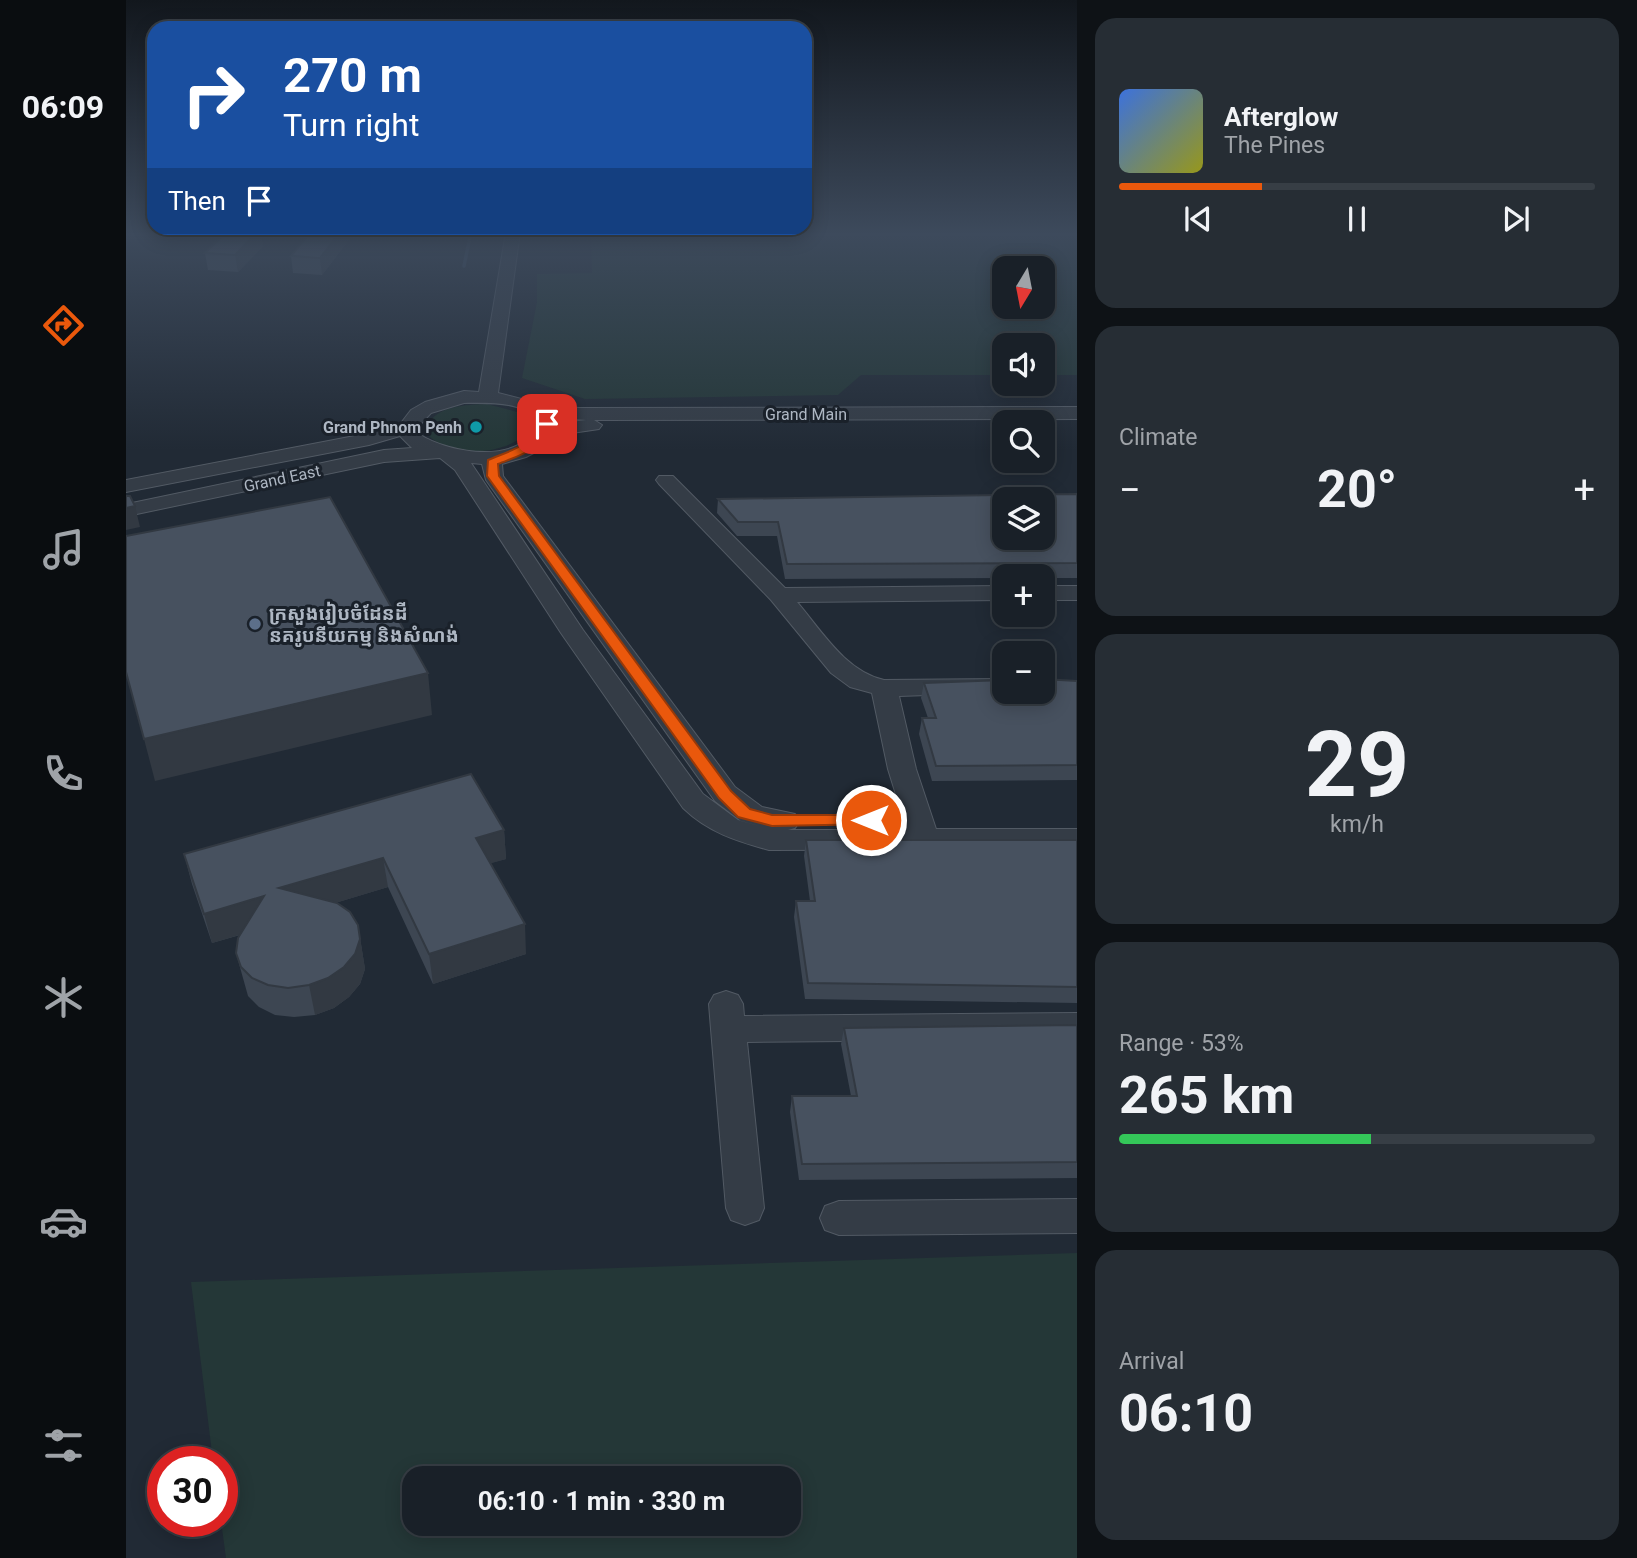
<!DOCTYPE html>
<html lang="en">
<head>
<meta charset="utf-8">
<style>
	:root { --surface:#192028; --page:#262d34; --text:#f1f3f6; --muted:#9fa3a8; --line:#373e45; --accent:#ea580c }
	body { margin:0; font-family:Roboto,"Noto Sans Khmer",sans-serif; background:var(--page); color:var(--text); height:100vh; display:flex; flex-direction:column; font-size:26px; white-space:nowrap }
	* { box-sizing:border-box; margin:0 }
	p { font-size:23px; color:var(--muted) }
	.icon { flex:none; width:38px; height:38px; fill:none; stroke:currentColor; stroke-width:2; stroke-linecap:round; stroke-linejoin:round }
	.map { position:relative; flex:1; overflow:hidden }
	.panel { display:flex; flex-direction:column; gap:18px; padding:18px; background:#0e1216; width:560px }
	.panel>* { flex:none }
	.guide { position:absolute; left:21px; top:21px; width:665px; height:214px; border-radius:21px; box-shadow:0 4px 18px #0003,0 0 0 2px var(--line); background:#1a4fa0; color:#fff; overflow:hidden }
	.needle { width:46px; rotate:190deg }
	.controls { position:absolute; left:866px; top:256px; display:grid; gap:14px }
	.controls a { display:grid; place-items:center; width:63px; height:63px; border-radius:14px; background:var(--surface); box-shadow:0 4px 18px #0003,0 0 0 2px var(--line); font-size:35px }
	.speed { position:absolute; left:21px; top:1446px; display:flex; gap:14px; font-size:35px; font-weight:700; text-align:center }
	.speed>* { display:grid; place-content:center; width:91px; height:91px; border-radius:50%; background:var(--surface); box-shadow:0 4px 18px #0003,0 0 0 2px var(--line); line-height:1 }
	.speed .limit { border:10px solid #d22; background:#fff; color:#111 }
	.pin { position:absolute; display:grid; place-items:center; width:60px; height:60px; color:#fff; margin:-30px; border-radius:14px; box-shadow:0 4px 10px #0006 }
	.me { position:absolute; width:77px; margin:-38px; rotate:270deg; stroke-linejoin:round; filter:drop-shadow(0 0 5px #0008) }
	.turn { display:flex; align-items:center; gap:24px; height:147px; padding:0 21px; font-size:32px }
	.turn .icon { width:91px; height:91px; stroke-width:2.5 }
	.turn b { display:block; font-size:49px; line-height:60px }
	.then { display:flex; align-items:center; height:66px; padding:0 21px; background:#0003; gap:14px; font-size:26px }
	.big { font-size:52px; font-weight:700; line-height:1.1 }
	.panel .tile { flex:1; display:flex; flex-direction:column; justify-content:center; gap:10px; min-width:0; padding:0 24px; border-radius:21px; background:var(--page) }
	.panel .dial { align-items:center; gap:0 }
	.dial b { font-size:91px; line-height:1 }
	.song { display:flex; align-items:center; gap:21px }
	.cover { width:84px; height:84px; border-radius:10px; background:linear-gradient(135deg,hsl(220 70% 55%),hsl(60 70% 35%)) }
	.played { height:7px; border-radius:4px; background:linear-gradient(90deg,var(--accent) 30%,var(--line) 30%) }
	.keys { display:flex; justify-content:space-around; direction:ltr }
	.heat { display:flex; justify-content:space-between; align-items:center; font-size:38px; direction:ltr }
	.charge { height:10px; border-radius:5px; background:linear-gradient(90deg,#34c759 53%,var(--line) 0) }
	.trip { position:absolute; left:276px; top:1466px; width:399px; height:70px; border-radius:21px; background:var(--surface); box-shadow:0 4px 18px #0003,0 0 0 2px var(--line); font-weight:700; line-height:70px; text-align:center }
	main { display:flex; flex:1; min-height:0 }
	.tab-bar { display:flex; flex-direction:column; width:126px; justify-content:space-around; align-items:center; background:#0a0d10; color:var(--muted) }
	.tab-bar .icon { width:49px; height:49px }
	.tab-bar .on { color:var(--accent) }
	.tab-bar b { font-size:32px; color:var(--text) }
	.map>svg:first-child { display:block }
</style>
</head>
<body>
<main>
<nav class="tab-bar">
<b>06:09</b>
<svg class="icon on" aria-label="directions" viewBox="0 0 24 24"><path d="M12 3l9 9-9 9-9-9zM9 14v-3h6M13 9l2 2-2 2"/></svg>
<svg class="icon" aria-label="music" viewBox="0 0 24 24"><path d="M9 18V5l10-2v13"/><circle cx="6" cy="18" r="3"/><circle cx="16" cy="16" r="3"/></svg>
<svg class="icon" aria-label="phone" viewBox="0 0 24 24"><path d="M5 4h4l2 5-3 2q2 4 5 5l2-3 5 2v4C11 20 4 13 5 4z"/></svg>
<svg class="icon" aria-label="climate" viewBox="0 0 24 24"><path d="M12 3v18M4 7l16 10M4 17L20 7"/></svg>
<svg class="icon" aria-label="car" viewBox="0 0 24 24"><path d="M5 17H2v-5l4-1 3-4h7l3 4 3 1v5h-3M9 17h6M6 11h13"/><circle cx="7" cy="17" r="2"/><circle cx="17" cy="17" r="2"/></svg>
<svg class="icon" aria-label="filters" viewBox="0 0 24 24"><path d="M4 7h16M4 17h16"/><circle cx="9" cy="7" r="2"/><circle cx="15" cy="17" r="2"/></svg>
</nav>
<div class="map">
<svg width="951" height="1558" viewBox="0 0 951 1558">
	<rect width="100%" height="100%" fill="#212a35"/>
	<path fill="#243737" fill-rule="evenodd" d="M465 232H951V375H917V345H878V375H735L712 395 459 399 396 378 411 302V274L466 273ZM878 268H917V306H878Z
		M361 404 395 413 404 424 403 432C379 455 325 460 301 434L300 427C311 405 340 405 361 404Z
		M951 1253V1558H100L95 1521 96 1461H87L65 1282ZM289 1479H663V1524H289Z"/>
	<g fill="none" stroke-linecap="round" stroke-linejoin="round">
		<path stroke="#35465c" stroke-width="3.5" d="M338 266 345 232"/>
		<g stroke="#525a64" stroke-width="2">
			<path id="minor" d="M380 232H394L372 393 415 404 453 408 951 407V419L468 420 476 425 473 429 439 434 424 439 415 449 400 457 376 464 377 476 609 787 636 807 669 814 674 821 669 828 662 830H781L762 769 746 693 724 687 705 673 645 600 533 484 530 480 533 476H547L659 588 878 586V600L671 602C696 631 719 671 758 680L878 679V691L887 692 773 696 790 769 810 829H951V849L643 850C610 841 582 832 557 808L435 633 329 470 314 458 258 462 6 515 0 514V504L6 503 258 450 286 448 274 436 243 445 0 492V480L239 434 275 423 285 410 299 402 338 391 353 392ZM338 403C359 403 400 400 411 422 399 466 323 454 293 434L292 427 305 413ZM428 417 460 420 430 424ZM345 463 356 464 360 480 589 801 615 821 648 830 612 820 577 794 457 630Z
				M917 586H951V600H917Z
				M600 991 612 995 617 1004 618 1016 951 1013V1039L621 1042 638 1208 633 1220 619 1225 605 1220 600 1208 585 1029 583 1004 588 995Z
				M951 1199V1233L713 1235 699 1230 694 1218 699 1206 713 1201Z"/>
		</g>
		<use href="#minor" fill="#343c46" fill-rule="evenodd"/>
	</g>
	<path fill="#3d4652" d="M52 232H97L95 235Z
		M101 232H134L137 246 112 272 82 270 79 253Z
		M229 232 196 275 167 273 165 256Z
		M951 494V578H917V576H878V578L659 579 651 536H611L591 513 592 499Z
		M951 681V780L806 781 793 734 796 718H802L795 698 798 683Z
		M378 830 380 859 364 863 400 954 307 984 262 887 209 903 232 925 239 969 234 984 223 997 208 1008 189 1015 168 1017 149 1015 133 1007 122 996 110 953 114 935 86 943 66 884 58 854Z
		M680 840H951V1003L679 999 668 917 670 901H684L678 856Z
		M951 1025V1178L673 1180 664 1112 666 1096H725L715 1044 718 1028Z"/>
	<path fill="#323942" d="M131 232H134L137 246 112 272 109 255Z
		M214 232H229L196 275 194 258Z
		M9 506 14 527 0 530V508Z
		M302 673 306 715 29 781 18 739Z
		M378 830 380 859 352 867 350 838Z
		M257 858 262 887 160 918 153 888Z
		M138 896 144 926 86 943 78 914Z
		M399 924 400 954 307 984 303 954Z
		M232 925 239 969 234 984 223 997 208 1008 189 1015 183 985Z"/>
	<path fill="#47515f" stroke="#323942" stroke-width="2" fill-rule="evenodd" d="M101 232H131L109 255 79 253Z
		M185 232H214L194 258 165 256Z
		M951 494V563L661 564 652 522H612L592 499ZM878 499H917V537H878Z
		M0 496H4L9 506 0 508Z
		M204 497 302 673 18 739 0 672V536Z
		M917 679 951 681V765L810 766 796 718H810L798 683 878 680V691H917Z
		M345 774 378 830 350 838 399 924 303 954 257 858 153 888 211 903 224 912 232 925 234 939 229 954 218 967 202 978 183 985 162 988 142 985 126 978 115 967 110 953 112 938 138 896 78 914 58 854Z
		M680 840H951V987L682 983 670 901H689Z
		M951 1025V1162L676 1164 666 1096H731L718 1028Z"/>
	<linearGradient id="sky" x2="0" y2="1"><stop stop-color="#12171d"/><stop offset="0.52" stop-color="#3d4a5c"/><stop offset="1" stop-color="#3d4a5c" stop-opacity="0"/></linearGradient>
	<rect width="951" height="450" fill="url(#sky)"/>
	<path fill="#ea580c" stroke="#983908" stroke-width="2" d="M417 422 427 424C419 449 394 455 372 464L373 476 605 791 624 809 646 815H745L753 820 751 824 646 826 612 817 593 798 361 476 362 460C386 450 405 446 417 422Z"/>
	<circle fill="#0f9aa8" stroke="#1a212a" stroke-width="2.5" cx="350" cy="427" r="7"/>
	<circle fill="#5c6f8a" stroke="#1a212a" stroke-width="2.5" cx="129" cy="624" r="7"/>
	<g text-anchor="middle" stroke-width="6" stroke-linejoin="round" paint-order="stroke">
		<g font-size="16" fill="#aeb7c3" stroke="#1a212a">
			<text x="680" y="420">Grand Main</text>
			<text transform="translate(156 478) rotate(-12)" y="6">Grand East</text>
		</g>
		<g font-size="16" font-weight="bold" fill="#aeb7c3" stroke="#1a212a" text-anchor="end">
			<text x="336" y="433">Grand Phnom Penh</text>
		</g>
		<g font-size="19" font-weight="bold" fill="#aeb7c3" stroke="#1a212a" text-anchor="start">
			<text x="143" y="620">ក្រសួងរៀបចំដែនដី<tspan x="143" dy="22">នគរូបនីយកម្ម និងសំណង់</tspan></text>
		</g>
	</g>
</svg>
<div class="controls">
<a><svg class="needle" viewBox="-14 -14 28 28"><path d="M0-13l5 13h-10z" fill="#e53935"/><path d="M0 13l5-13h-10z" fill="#9fa3a8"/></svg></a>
<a><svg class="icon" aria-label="sound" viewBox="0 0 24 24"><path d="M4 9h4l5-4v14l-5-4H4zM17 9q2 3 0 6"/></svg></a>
<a><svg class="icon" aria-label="search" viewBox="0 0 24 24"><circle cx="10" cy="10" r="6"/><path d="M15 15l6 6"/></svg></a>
<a><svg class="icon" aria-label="layers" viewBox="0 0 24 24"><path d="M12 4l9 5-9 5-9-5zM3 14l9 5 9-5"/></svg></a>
<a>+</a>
<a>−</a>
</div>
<div class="speed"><div class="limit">30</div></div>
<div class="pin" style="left:421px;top:424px;background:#d93025"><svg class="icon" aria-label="arrive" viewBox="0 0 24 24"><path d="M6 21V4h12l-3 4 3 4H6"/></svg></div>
<svg class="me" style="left:745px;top:820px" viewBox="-20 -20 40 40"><circle r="17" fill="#ea580c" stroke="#fff" stroke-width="3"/><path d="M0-11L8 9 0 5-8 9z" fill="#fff"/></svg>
<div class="trip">06:10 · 1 min · 330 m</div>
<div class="guide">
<div class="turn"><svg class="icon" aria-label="right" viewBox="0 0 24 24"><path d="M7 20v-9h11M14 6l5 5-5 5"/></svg><div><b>270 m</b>Turn right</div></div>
<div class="then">Then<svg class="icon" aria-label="arrive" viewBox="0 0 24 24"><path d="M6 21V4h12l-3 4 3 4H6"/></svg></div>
</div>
</div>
<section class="panel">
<div class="tile">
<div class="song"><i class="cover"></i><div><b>Afterglow</b><p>The Pines</p></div></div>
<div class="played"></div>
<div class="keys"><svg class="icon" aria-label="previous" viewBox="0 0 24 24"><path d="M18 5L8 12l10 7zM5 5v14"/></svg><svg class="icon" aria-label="pause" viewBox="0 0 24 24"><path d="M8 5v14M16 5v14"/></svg><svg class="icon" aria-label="next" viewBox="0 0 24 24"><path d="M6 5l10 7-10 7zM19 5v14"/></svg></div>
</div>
<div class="tile"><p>Climate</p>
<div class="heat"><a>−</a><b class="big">20°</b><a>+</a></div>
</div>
<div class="tile dial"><b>29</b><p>km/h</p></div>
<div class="tile"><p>Range · 53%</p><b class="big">265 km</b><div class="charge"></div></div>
<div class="tile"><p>Arrival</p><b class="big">06:10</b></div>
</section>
</main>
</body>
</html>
